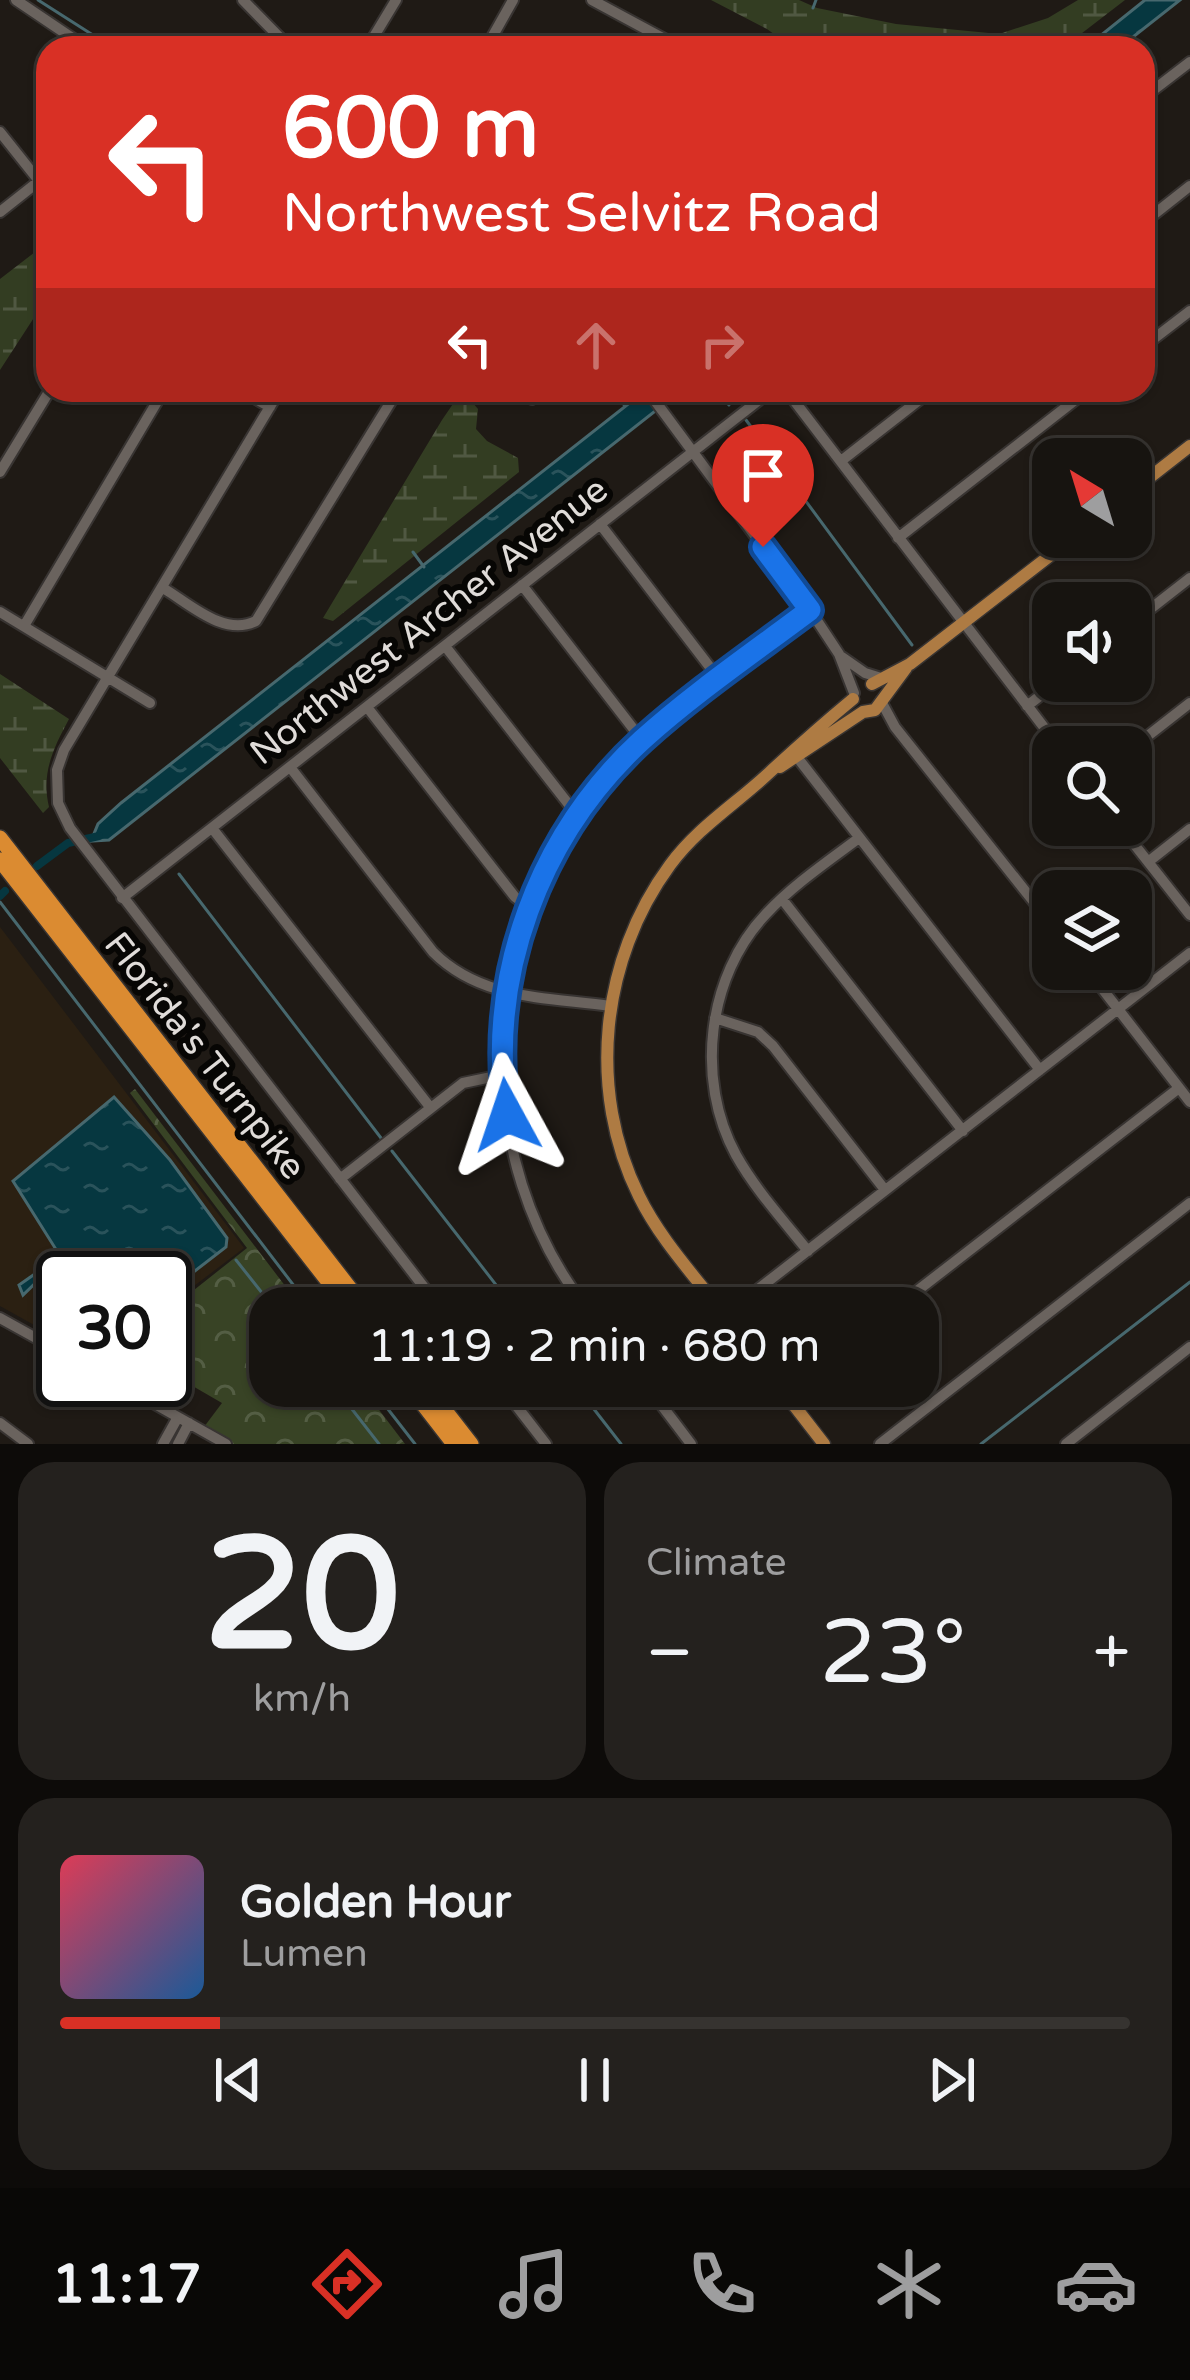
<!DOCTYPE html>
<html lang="en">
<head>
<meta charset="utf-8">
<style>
	:root { --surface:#171410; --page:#24211e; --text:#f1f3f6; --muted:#9e9e9f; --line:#363330; --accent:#d93025 }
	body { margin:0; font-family:"Varela Round",sans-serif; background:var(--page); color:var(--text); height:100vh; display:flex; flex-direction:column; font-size:45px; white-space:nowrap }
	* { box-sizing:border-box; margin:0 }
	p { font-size:39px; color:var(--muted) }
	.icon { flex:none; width:66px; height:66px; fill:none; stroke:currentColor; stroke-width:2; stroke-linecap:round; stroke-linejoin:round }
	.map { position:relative; height:1444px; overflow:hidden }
	.sheet { display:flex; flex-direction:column; gap:18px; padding:18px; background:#0d0b09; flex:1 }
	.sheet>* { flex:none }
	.hud { position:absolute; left:36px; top:36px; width:1119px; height:366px; border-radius:36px; box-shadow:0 3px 9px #0004,0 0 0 3px var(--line); background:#d93025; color:#fff; overflow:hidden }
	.needle { width:78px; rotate:322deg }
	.buttons { position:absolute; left:1032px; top:438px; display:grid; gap:24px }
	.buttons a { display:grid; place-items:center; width:120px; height:120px; border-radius:24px; background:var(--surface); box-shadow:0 3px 9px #0004,0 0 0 3px var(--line); font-size:60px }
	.speed { position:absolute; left:36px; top:1251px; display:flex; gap:24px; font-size:60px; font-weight:700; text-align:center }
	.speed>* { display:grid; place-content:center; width:156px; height:156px; border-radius:50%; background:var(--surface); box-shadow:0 3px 9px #0004,0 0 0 3px var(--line); line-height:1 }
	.speed .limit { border:6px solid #111; border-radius:18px; background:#fff; color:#111 }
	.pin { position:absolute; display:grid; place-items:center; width:102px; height:102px; color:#fff; margin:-123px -51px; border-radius:50% 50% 50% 0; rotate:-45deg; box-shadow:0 0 12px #0007 }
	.pin .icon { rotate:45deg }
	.me { position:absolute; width:132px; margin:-66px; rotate:355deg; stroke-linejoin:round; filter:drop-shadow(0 0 9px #0008) }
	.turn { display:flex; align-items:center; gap:42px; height:252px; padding:0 48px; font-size:54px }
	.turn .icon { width:156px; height:156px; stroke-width:2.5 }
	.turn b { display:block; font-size:84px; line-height:102px }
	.lanes { display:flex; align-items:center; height:114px; padding:0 48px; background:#0003; justify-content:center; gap:60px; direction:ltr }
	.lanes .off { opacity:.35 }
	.big { font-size:90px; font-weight:600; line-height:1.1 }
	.sheet .widget { flex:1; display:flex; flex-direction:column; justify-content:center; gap:18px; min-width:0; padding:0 42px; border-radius:36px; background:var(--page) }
	.sheet .dial { align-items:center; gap:0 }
	.dial b { font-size:156px; line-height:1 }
	.song { display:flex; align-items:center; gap:36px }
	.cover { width:144px; height:144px; border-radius:18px; background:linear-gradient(135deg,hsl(350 70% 55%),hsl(210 70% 35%)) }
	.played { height:12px; border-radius:6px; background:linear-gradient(90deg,var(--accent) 15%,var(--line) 15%) }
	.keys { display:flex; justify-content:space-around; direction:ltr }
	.heat { display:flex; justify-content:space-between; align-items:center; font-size:66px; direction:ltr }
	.sheet .tiles { flex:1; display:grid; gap:18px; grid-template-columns:1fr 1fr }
	.widget:last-child { grid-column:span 2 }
	.trip { position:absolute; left:249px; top:1287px; width:690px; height:120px; border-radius:36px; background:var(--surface); box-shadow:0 3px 9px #0004,0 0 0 3px var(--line); font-weight:600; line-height:120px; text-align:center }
	.tab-bar { display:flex; height:192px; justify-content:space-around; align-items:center; background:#090806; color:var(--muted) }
	.tab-bar .icon { width:84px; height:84px }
	.tab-bar .current { color:var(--accent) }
	.tab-bar b { font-size:54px; color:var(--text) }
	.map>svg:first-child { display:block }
</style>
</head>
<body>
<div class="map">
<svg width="1190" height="1444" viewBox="0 0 1190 1444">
	<defs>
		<pattern id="forest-crowns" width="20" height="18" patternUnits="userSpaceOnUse" patternTransform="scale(3)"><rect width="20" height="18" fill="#384325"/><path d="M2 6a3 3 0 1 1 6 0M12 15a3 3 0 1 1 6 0" fill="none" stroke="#545e44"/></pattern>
		<pattern id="wetland-marsh" width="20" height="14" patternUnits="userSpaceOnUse" patternTransform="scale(3)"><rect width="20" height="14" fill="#333d22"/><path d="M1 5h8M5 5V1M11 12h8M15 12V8" fill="none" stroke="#505842"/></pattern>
		<pattern id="water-ripples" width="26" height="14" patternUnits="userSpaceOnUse" patternTransform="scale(3)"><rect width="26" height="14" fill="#063740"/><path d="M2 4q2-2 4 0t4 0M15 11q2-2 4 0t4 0" fill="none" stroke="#2a535b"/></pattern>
	</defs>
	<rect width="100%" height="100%" fill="#1f1a15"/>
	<path fill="#2b2012" d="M0 927 244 1248 165 1308V1278H63V1341L0 1306Z"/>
	<path fill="url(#forest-crowns)" d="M135 1089 302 1308H270V1386H361L405 1444H233L204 1427 222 1403 165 1370V1313L247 1248 130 1093Z"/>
	<path fill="url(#wetland-marsh)" d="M711 0H799L817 8 896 24 999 34 1048 18 1078 0H1125L1073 40 951 48H793L767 29Z
		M48 242V296L0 370V279Z
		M465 394 478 409 476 429 487 441 518 458 519 472 333 621 323 618 442 420 457 398Z
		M0 674 69 719C53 749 41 773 49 807L43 813 0 758Z"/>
	<path fill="url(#water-ripples)" stroke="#47686e" stroke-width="3" d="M1145 0H1180L1119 48H1085Z
		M646 390H682L109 840 91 841 98 824 121 803Z
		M114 1097 170 1160 227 1238 226 1247 165 1294V1278H74L63 1262H57L23 1295 19 1285 39 1271 57 1251 13 1181Z"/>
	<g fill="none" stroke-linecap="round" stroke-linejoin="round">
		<path stroke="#47686e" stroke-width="3" d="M38 0 107 44
			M813 8 816 0
			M718 390 729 405
			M615 393 625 406
			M746 420 912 645
			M413 552 424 567
			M179 874 381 1138
			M0 902 311 1308
			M392 1151 514 1308
			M236 1260 274 1308
			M334 1386 379 1444
			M370 1386 415 1444
			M576 1386 621 1444
			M981 1444 1190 1282"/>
		<path stroke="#063740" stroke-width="8" d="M37 866 68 843 99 836
			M0 896 5 891"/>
		<g stroke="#383432" stroke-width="14">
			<path id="minor" d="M16 0 87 48
				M243 0 290 48
				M592 0 681 48
				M367 48 396 0
				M486 48 513 0
				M1143 98 1190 62
				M0 132 39 181
				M0 212 48 174
				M1143 223 1190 186
				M1143 347 1190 311
				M240 390 270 407
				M280 390 64 750 57 770 58 803 70 828 440 1308
				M529 390 532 399
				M647 390 810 610 839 654 854 693
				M786 390 1059 747
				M841 461 932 390
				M0 472 50 390
				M600 524 719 679
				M898 538 1088 390
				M522 585 642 740
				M163 588C190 604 224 637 256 621L398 390
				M0 612 150 703
				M1131 624 1190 578
				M24 626 164 390
				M445 646 577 815
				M842 657 865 673 881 678
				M881 701 895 727 1053 926
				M1027 706 1059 681
				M367 707 515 897 529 907
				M1131 749 1190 703
				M797 757 1040 1070
				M290 767 433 952C481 1000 546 997 610 1006
				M1119 825 1190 915
				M212 828 430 1107
				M1148 862 1190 829
				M122 898 772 390
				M782 899 963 1131
				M1087 969 1190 1102
				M715 1018 758 1032 773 1046 885 1190
				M340 1179 463 1083 501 1075
				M808 1251C783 1220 755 1189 736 1155 695 1080 707 976 766 914 793 885 827 862 859 838
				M586 1308C470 1157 477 940 594 792 652 719 736 666 810 610
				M734 1308 1190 953
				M895 1308 1179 1088
				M0 1318 63 1353
				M112 1380 226 1444
				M501 1386 546 1444
				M647 1386 691 1444
				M0 1423 28 1444
				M163 1444 178 1417
				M178 1444 189 1423
				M880 1444 1190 1203
				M1066 1444 1190 1347"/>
		</g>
		<g stroke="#383432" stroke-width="15">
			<path id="major" d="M1131 492 1190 446
				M872 684 910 664 1074 537
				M780 767 863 712 875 710 906 668
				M719 1308C691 1272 659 1237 639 1196 587 1091 600 960 670 865 698 827 736 804 770 772 797 747 824 723 853 699
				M779 1386 824 1444"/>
		</g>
		<g stroke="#383432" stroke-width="18">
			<path id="highway" d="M0 838 365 1308
				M0 860 349 1308
				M409 1386 454 1444
				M426 1386 471 1444"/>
		</g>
		<use href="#minor" stroke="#6a635e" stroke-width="10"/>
		<use href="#major" stroke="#ae7b43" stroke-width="12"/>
		<use href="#highway" stroke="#db8b31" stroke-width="15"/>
	</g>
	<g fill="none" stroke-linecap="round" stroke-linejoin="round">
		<g stroke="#114b97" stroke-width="30">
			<path id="route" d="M507 1115C486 976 539 835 642 740 694 693 754 652 810 610L763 547"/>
		</g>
		<use href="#route" stroke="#1a73e8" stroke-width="21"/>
	</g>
	<g text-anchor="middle" stroke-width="12" stroke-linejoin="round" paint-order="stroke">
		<g font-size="36" fill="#e0dcd9" stroke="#070604">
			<text transform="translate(428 620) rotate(-38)" y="13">Northwest Archer Avenue</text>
			<text transform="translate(206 1055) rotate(52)" y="13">Florida's Turnpike</text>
		</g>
	</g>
</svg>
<div class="buttons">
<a><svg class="needle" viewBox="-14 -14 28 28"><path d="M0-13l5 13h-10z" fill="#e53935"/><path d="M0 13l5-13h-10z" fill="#9e9e9f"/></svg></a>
<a><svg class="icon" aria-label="sound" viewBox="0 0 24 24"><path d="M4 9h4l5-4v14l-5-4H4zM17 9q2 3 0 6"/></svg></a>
<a><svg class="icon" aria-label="search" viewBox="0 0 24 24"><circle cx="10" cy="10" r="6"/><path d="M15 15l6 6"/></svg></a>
<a><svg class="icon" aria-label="layers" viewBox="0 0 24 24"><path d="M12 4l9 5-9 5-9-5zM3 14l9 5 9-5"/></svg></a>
</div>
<div class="speed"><div class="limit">30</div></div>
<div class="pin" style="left:763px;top:547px;background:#d93025"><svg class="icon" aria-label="arrive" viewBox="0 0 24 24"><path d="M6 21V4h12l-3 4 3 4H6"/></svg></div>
<svg class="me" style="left:507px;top:1115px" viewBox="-20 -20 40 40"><path d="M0-17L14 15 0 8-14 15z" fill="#1a73e8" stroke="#fff" stroke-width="4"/></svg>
<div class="trip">11:19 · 2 min · 680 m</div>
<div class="hud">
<div class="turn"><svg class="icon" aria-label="left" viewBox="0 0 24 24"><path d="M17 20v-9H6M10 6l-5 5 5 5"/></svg><div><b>600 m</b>Northwest Selvitz Road</div></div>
<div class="lanes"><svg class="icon" aria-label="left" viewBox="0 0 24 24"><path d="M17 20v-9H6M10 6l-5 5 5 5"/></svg><svg class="icon off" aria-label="ahead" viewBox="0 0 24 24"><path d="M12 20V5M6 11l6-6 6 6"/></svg><svg class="icon off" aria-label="right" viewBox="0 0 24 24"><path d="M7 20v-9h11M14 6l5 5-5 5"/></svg></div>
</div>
</div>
<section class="sheet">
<div class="tiles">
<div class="widget dial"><b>20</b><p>km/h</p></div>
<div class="widget"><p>Climate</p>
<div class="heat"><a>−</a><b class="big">23°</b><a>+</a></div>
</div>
<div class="widget">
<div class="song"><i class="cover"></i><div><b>Golden Hour</b><p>Lumen</p></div></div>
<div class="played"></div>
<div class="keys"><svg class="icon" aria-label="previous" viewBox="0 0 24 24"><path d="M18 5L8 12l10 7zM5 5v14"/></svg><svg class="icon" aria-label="pause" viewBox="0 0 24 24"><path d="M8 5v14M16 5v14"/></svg><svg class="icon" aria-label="next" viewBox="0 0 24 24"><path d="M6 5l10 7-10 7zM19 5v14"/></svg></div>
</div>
</div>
</section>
<nav class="tab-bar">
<b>11:17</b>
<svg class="icon current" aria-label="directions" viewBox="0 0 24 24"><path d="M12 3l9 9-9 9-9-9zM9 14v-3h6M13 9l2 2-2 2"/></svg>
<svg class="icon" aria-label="music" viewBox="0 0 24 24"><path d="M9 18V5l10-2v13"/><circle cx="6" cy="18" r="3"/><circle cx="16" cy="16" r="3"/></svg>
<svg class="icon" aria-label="phone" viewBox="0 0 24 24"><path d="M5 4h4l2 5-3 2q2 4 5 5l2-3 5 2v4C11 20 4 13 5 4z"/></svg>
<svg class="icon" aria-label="climate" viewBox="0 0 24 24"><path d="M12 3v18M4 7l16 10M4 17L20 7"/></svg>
<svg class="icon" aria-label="car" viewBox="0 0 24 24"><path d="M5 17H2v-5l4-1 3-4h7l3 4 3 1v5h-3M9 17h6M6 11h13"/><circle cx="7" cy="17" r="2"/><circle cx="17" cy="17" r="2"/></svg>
</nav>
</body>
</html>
